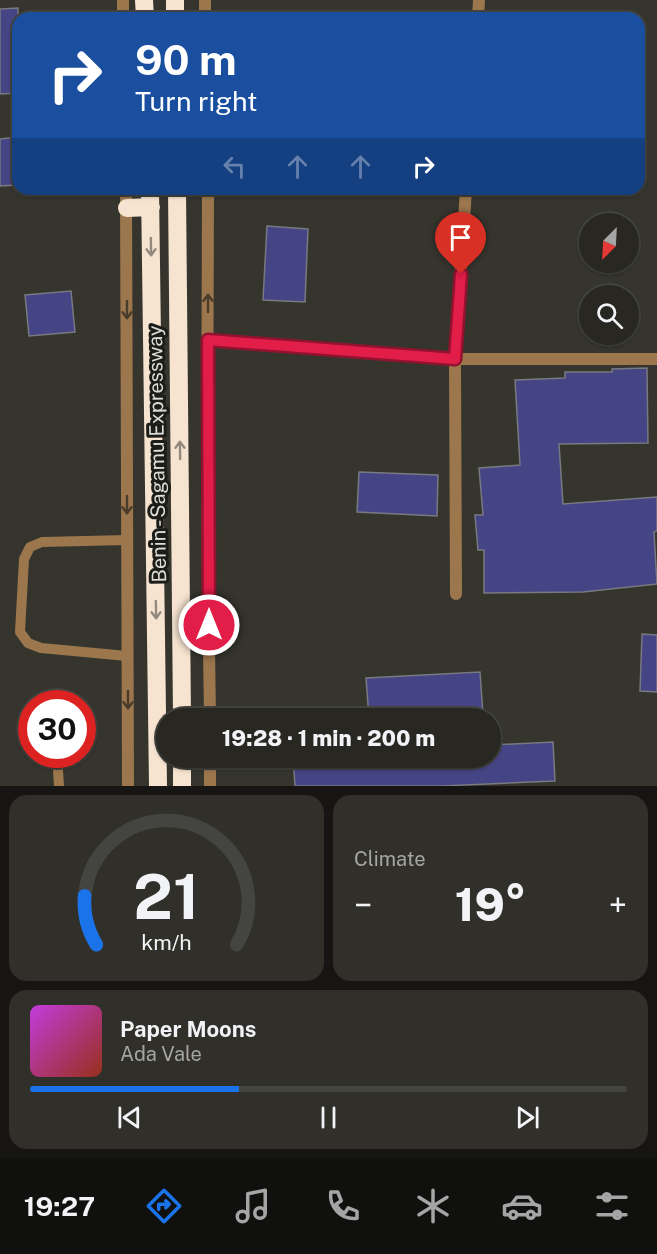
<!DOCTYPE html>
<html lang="en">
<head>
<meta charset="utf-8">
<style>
	:root { --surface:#282722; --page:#302f2a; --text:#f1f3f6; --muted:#a5a5a5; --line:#444440; --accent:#1a73e8 }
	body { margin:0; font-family:"Public Sans",sans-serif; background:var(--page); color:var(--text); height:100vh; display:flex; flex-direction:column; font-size:22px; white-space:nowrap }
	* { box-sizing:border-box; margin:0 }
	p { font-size:20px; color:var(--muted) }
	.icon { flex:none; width:33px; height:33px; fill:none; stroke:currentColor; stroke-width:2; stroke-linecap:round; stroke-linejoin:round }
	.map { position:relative; height:786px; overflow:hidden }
	.details { display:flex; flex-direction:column; gap:9px; padding:9px; background:#161513; flex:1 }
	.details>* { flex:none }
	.top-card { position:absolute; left:12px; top:12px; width:633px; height:183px; border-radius:18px; box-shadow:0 2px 4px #0004,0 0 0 2px var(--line); background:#1a4fa0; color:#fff; overflow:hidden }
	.needle { width:39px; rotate:204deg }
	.tools { position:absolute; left:579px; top:213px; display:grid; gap:12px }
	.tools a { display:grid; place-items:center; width:60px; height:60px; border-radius:50%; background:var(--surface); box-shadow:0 2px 4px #0004,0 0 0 2px var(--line); font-size:30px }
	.speed { position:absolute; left:18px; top:690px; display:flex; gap:12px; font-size:30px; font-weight:700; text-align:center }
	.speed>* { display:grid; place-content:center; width:78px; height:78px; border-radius:50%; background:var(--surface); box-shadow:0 2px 4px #0004,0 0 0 2px var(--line); line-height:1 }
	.speed .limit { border:9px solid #d22; background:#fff; color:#111 }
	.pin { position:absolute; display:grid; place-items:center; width:51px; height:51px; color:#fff; margin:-62px -26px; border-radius:50% 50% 50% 0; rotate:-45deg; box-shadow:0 0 6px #0007 }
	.pin .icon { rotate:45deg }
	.me { position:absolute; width:66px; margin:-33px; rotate:0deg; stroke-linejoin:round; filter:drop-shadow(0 0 4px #0008) }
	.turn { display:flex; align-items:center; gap:21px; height:126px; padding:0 24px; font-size:27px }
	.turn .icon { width:78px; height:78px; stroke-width:2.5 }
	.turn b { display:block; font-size:42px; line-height:51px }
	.lanes { display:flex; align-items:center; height:57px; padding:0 24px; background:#0003; justify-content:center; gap:30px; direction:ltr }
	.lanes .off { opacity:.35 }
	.big { font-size:45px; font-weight:800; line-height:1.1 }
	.details .widget { flex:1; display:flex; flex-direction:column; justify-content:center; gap:9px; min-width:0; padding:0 21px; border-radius:18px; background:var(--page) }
	.details .dial { align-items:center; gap:0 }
	.dial svg { height:156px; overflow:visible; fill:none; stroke:var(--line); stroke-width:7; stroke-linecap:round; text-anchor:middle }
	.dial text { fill:var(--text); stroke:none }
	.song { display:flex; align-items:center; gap:18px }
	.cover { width:72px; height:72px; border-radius:9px; background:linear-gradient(135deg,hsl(290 70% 55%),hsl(10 70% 35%)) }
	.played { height:6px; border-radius:3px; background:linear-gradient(90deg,var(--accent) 35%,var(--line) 35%) }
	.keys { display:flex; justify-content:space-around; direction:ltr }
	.heat { display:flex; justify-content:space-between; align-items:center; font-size:33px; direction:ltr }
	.details .tiles { flex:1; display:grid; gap:9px; grid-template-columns:1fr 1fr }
	.widget:last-child { grid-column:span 2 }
	.trip { position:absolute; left:156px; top:708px; width:345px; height:60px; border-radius:30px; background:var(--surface); box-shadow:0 2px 4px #0004,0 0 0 2px var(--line); font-weight:800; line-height:60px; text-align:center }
	.menu { display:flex; height:96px; justify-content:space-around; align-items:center; background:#10100e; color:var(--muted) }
	.menu .icon { width:42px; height:42px }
	.menu .current { color:var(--accent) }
	.menu b { font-size:27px; color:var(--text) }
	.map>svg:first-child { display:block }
</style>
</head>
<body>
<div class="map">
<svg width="657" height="786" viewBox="0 0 657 786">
	<rect width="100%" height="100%" fill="#35342d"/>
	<path fill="#454585" stroke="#787981" stroke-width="1.5" d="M18 8V93L0 94V9Z
		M18 137V185L0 186V139Z
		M267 226 308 229 305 302 263 300Z
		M71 291 75 332 29 336 25 295Z
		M647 368 648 443 559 444 563 504 657 497V531L654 532 657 584 583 592 484 593V550H478L475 515H483L479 468 520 465 515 380 565 378V372H612V369Z
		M359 472 438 475 437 516 357 512Z
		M642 634 657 635V692L640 691Z
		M480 672 483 714 369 718 366 678Z
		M553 742 555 781 442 786H295L293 758H490V745Z"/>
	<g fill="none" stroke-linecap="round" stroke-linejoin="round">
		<path stroke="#9c774d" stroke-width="10" d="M127 540 42 542 30 547 24 559 20 632 28 643 41 648 127 656
			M57 754 59 786"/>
		<path stroke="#9c774d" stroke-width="12" d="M123 0V18
			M205 0V18
			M478 18 479 0
			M126 189 128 786
			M208 189 207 509 210 718
			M208 340 455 359H657
			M456 594 455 359 466 189
			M210 758V786"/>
		<path stroke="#f6e3d0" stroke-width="18" d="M144 0 145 18
			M175 0V18
			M150 189 158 786
			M177 189 182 718
			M127 208 151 207
			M182 758V786"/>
	</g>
	<defs><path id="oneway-shaft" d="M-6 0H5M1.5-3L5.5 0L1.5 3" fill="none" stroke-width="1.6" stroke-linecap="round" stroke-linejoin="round" transform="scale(1.5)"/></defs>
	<g stroke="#94897d">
		<use href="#oneway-shaft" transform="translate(151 247) rotate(89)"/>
		<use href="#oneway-shaft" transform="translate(180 450) rotate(-91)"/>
		<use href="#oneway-shaft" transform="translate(156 610) rotate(89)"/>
	</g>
	<g stroke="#493c2b">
		<use href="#oneway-shaft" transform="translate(208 303) rotate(-90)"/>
		<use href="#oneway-shaft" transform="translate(127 310) rotate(90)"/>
		<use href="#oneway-shaft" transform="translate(127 505) rotate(90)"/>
		<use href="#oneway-shaft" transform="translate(128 700) rotate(90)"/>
	</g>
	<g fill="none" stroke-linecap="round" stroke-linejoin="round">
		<g stroke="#92132f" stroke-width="15">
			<path id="route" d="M209 625 208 340 455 359 461 274"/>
		</g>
		<use href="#route" stroke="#e11d48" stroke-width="10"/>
	</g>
	<g text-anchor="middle" stroke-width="6" stroke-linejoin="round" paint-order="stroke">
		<g font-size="20" fill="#dddcd7" stroke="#1c1c18">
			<text transform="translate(157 454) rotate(-91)" y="7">Benin - Sagamu Expressway</text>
		</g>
	</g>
</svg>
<div class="tools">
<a><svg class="needle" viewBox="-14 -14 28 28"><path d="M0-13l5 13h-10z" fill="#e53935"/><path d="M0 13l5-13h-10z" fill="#a5a5a5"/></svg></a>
<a><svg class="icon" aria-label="search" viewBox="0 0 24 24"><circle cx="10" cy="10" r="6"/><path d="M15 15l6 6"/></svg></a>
</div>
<div class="speed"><div class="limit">30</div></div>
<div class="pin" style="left:461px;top:274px;background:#d93025"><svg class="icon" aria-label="arrive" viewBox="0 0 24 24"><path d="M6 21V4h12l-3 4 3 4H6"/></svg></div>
<svg class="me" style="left:209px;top:625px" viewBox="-20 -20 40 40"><circle r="17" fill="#e11d48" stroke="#fff" stroke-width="3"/><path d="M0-11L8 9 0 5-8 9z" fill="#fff"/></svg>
<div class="trip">19:28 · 1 min · 200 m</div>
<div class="top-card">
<div class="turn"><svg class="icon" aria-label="right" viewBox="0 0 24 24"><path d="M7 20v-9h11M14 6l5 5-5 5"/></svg><div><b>90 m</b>Turn right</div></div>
<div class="lanes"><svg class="icon off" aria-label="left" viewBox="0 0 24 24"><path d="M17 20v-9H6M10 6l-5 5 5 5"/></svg><svg class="icon off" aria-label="ahead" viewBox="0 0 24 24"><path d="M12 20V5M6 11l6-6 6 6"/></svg><svg class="icon off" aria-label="ahead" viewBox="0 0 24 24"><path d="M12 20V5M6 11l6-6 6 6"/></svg><svg class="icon" aria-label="right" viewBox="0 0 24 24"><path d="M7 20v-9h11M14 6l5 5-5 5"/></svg></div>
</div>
</div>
<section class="details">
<div class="tiles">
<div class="widget dial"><svg viewBox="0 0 100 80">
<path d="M14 69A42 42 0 1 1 86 69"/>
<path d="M14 69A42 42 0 0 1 8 44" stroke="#1a73e8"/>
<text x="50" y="56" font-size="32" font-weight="700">21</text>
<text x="50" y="72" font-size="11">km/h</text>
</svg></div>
<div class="widget"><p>Climate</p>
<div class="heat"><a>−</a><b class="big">19°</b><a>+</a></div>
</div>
<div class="widget">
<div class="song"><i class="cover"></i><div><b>Paper Moons</b><p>Ada Vale</p></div></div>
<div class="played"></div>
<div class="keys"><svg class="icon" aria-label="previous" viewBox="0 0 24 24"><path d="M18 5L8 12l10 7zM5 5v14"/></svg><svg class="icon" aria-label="pause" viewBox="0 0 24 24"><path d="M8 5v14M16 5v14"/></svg><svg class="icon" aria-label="next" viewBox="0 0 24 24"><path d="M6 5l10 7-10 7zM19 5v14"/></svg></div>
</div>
</div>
</section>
<nav class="menu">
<b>19:27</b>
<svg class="icon current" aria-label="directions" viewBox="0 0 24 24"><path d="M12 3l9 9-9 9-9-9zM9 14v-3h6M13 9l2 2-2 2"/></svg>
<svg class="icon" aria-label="music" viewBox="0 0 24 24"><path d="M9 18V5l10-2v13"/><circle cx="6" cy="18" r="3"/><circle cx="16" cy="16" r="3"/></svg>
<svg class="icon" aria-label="phone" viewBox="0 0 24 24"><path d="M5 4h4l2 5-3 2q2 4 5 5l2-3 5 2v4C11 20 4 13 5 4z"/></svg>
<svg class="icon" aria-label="climate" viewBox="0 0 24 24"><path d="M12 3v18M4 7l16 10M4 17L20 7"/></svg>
<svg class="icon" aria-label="car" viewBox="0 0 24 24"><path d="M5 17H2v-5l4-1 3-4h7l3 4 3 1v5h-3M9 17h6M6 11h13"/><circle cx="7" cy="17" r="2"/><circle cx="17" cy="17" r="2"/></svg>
<svg class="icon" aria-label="filters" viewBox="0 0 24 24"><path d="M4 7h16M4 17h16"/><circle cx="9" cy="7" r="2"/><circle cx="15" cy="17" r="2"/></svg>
</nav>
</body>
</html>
